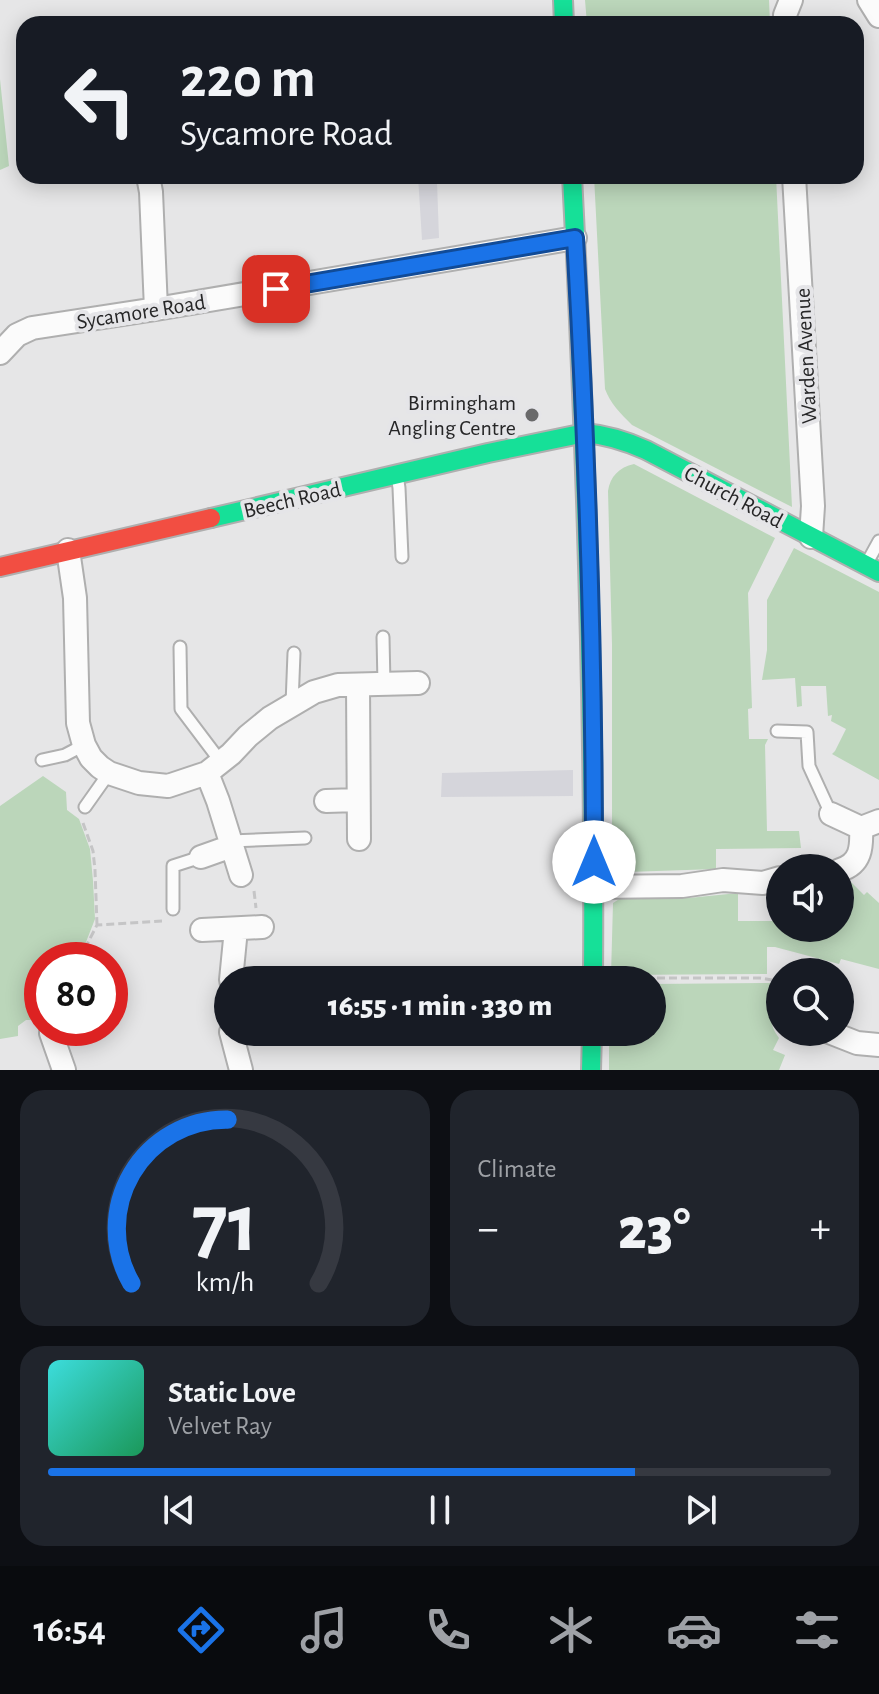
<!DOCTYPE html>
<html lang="en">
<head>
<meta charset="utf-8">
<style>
	:root { --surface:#171b24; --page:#20242c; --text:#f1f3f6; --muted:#9ea1a6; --line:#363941; --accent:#1a73e8 }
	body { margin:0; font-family:"Alegreya Sans",sans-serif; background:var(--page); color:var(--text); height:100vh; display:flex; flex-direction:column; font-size:30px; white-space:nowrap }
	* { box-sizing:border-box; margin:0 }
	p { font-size:26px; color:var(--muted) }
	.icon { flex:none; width:44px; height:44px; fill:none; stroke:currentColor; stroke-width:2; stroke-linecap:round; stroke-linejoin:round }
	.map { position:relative; height:1070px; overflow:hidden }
	.side { display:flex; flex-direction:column; gap:20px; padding:20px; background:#0d0f14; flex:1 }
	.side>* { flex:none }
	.guide { position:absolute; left:16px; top:16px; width:848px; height:168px; border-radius:24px; box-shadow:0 4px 20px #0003; background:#171b24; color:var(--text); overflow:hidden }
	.tools { position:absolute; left:766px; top:854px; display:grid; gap:16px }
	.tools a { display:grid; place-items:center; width:88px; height:88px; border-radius:50%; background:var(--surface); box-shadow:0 4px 20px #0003; font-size:40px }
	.speed { position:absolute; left:24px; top:942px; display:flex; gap:16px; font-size:40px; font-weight:700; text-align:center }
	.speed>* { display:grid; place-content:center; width:104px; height:104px; border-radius:50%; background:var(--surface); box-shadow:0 4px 20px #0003; line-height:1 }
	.speed .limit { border:12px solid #d22; background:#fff; color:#111 }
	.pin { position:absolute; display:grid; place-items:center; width:68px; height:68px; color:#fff; margin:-34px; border-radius:16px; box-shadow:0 4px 12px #0006 }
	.me { position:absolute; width:88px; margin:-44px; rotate:0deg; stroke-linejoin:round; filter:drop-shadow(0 0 6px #0008) }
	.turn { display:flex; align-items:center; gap:28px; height:168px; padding:0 32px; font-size:36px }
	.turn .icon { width:104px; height:104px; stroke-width:2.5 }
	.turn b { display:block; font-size:56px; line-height:68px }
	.big { font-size:60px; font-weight:800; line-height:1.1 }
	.side .widget { flex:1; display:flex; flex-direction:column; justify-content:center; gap:12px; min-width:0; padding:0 28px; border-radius:24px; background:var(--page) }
	.side .dial { align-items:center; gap:0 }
	.dial svg { height:208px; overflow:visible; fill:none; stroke:var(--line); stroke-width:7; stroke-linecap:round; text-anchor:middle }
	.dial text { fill:var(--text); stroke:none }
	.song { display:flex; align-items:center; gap:24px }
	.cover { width:96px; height:96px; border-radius:12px; background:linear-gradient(135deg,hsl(180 70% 55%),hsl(150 70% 35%)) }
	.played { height:8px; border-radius:4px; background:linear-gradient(90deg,var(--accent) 75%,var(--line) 75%) }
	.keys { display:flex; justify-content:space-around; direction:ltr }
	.heat { display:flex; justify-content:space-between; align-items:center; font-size:44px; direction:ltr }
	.side .tiles { flex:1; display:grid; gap:20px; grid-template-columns:1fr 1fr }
	.widget:last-child { grid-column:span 2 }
	.trip { position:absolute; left:214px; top:966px; width:452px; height:80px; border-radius:40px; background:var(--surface); box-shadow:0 4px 20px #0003; font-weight:800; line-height:80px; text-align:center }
	.menu { display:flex; height:128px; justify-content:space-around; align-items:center; background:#090b0e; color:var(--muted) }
	.menu .icon { width:56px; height:56px }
	.menu .active { color:var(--accent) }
	.menu b { font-size:36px; color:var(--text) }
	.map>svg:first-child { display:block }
</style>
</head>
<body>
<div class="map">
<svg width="879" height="1070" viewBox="0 0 879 1070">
	<rect width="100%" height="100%" fill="#e6e6e7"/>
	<path fill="#d5d5db" d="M418 176H501V177L437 182 439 238 422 240Z
		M573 770V796L441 797 442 773Z"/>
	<path fill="#bbd6ba" d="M585 0H769L770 24H587Z
		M0 79 9 166 0 170Z
		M594 176H776L792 507 632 425C621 414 610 403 605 389Z
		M634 464 775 538 748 593 752 708 748 709 749 739H768L765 745 767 831H799L801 848 716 849V869L627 872 615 868 612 862V644L608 491C610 477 619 467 634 464Z
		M794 548 879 592V780L832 754 835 751 846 729 831 721 832 715 828 716 826 686H801L802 706 797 707 795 678 762 680 767 650V600Z
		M43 776 66 792 67 810 79 819 90 849 93 881 95 919 79 960H42V1020H26L18 1026V1036L0 1039V806Z
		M851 882 864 895 867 892 879 903V969L841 959 839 964 775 947H767V974L611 975 613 903 621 898H689L738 893V921H780V928H840V918L845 893 840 892V883Z
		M771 983C772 987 774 992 774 997 774 1014 766 1021 779 1038L773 1050 785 1055 779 1070H609V1032H652V984Z"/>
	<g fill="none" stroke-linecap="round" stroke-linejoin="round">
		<g stroke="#afafaf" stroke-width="15">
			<path id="lane" d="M397 475 399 488 402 557
				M868 561 879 541
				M383 637 384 684
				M180 647 181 709 221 762
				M292 704 294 653
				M777 731 807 732 809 766 831 814
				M42 760 65 755 84 745
				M85 807 109 773
				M231 841 305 838
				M173 909V866L201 857"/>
		</g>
		<g stroke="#afafaf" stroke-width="26">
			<path id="street" d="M869 0 879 16
				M786 24 785 15 791 0
				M148 176 151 192 156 309
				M794 176 813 506 811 537
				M0 353 17 335 32 328 156 309 575 238
				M68 550 75 598 78 723 84 745 91 758 100 767 109 773 139 783 168 786 207 773 231 754 248 736 270 718 314 692 338 685 418 683
				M358 685 359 839
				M207 773 218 801 241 875
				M326 801 358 800
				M831 814 861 828 879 821
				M201 857 232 846
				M818 868H820
				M840 870C861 864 862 847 861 828
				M594 887 682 886 723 880 763 883 780 878
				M202 930 262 927
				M231 980 236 929
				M231 1032 241 1070
				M829 1032 857 1043 879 1045
				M51 1033 64 1070"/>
		</g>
		<g stroke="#afafaf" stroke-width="22">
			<path id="fast" d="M563 0 564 24
				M572 176C586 444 595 712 593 980
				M211 518 488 453 585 433C607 435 626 441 646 450L879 572
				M591 1070 592 1032"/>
		</g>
		<g stroke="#afafaf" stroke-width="22">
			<path id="jam" d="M0 567 211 518"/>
		</g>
		<path stroke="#c5c5c6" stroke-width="3" stroke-dasharray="8 4" stroke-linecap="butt" d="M83 823 93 851 95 870 97 925
			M254 891 256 908
			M81 960 82 954 97 925 162 921
			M621 978H760L772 980 780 1003"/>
		<use href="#lane" stroke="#fbfbfb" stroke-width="11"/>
		<use href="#street" stroke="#fbfbfb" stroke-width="22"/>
		<use href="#fast" stroke="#16e098" stroke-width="18"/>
		<use href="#jam" stroke="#f24e42" stroke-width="18"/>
	</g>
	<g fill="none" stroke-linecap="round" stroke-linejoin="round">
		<g stroke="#114b97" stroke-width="20">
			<path id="route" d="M276 289 575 238C587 446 594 654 594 862"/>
		</g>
		<use href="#route" stroke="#1a73e8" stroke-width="14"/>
	</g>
	<circle fill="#69696a" stroke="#e5e5e8" stroke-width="3" cx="532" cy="415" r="8"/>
	<g text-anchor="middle" stroke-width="8" stroke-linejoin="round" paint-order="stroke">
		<g font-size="22" fill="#262627" stroke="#e5e5e8">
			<text transform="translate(141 311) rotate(-9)" y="8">Sycamore Road</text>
			<text transform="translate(805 356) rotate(-93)" y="8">Warden Avenue</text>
			<text transform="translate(734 496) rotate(28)" y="8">Church Road</text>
			<text transform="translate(292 499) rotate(-13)" y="8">Beech Road</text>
		</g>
		<g font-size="22" fill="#262627" stroke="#e5e5e8" text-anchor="end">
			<text x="516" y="410">Birmingham<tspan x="516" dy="25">Angling Centre</tspan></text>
		</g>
	</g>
</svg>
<div class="tools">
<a><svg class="icon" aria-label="sound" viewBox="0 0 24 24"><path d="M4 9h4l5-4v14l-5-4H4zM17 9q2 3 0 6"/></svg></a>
<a><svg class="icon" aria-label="search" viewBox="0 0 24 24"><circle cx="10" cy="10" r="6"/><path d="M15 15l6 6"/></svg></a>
</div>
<div class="speed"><div class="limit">80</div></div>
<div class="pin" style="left:276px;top:289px;background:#d93025"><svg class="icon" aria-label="arrive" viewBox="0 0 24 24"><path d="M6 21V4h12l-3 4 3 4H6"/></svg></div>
<svg class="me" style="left:594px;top:862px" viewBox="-20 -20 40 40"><circle r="19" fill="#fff"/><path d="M0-13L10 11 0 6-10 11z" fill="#1a73e8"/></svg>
<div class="trip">16:55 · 1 min · 330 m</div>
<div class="guide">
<div class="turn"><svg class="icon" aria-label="left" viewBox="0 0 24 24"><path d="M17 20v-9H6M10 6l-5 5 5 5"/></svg><div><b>220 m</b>Sycamore Road</div></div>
</div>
</div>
<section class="side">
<div class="tiles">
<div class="widget dial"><svg viewBox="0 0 100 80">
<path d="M14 69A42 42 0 1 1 86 69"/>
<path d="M14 69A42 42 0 0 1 51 6" stroke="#1a73e8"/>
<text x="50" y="56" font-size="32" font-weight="700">71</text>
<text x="50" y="72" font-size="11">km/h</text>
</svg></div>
<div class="widget"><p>Climate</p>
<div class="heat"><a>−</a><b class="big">23°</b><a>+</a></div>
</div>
<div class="widget">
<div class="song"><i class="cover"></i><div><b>Static Love</b><p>Velvet Ray</p></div></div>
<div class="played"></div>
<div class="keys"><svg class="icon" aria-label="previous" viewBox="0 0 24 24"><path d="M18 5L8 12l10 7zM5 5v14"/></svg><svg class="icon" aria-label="pause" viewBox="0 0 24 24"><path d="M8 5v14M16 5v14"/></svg><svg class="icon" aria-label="next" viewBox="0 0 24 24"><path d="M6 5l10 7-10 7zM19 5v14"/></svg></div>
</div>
</div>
</section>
<nav class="menu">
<b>16:54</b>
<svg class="icon active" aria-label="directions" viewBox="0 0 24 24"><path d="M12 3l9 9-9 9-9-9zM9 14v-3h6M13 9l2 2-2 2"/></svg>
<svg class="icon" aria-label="music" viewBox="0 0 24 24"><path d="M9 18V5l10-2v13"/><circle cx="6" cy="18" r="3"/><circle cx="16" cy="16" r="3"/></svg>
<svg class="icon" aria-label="phone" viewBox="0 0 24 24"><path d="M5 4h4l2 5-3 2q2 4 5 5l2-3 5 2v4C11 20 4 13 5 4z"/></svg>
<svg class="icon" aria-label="climate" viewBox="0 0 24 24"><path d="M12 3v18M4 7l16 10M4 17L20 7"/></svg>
<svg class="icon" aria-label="car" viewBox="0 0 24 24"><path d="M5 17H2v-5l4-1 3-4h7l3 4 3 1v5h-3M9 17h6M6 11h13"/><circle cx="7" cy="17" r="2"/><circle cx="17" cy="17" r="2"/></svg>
<svg class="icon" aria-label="filters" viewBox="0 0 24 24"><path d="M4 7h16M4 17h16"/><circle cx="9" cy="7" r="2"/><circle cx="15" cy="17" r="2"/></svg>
</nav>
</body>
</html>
